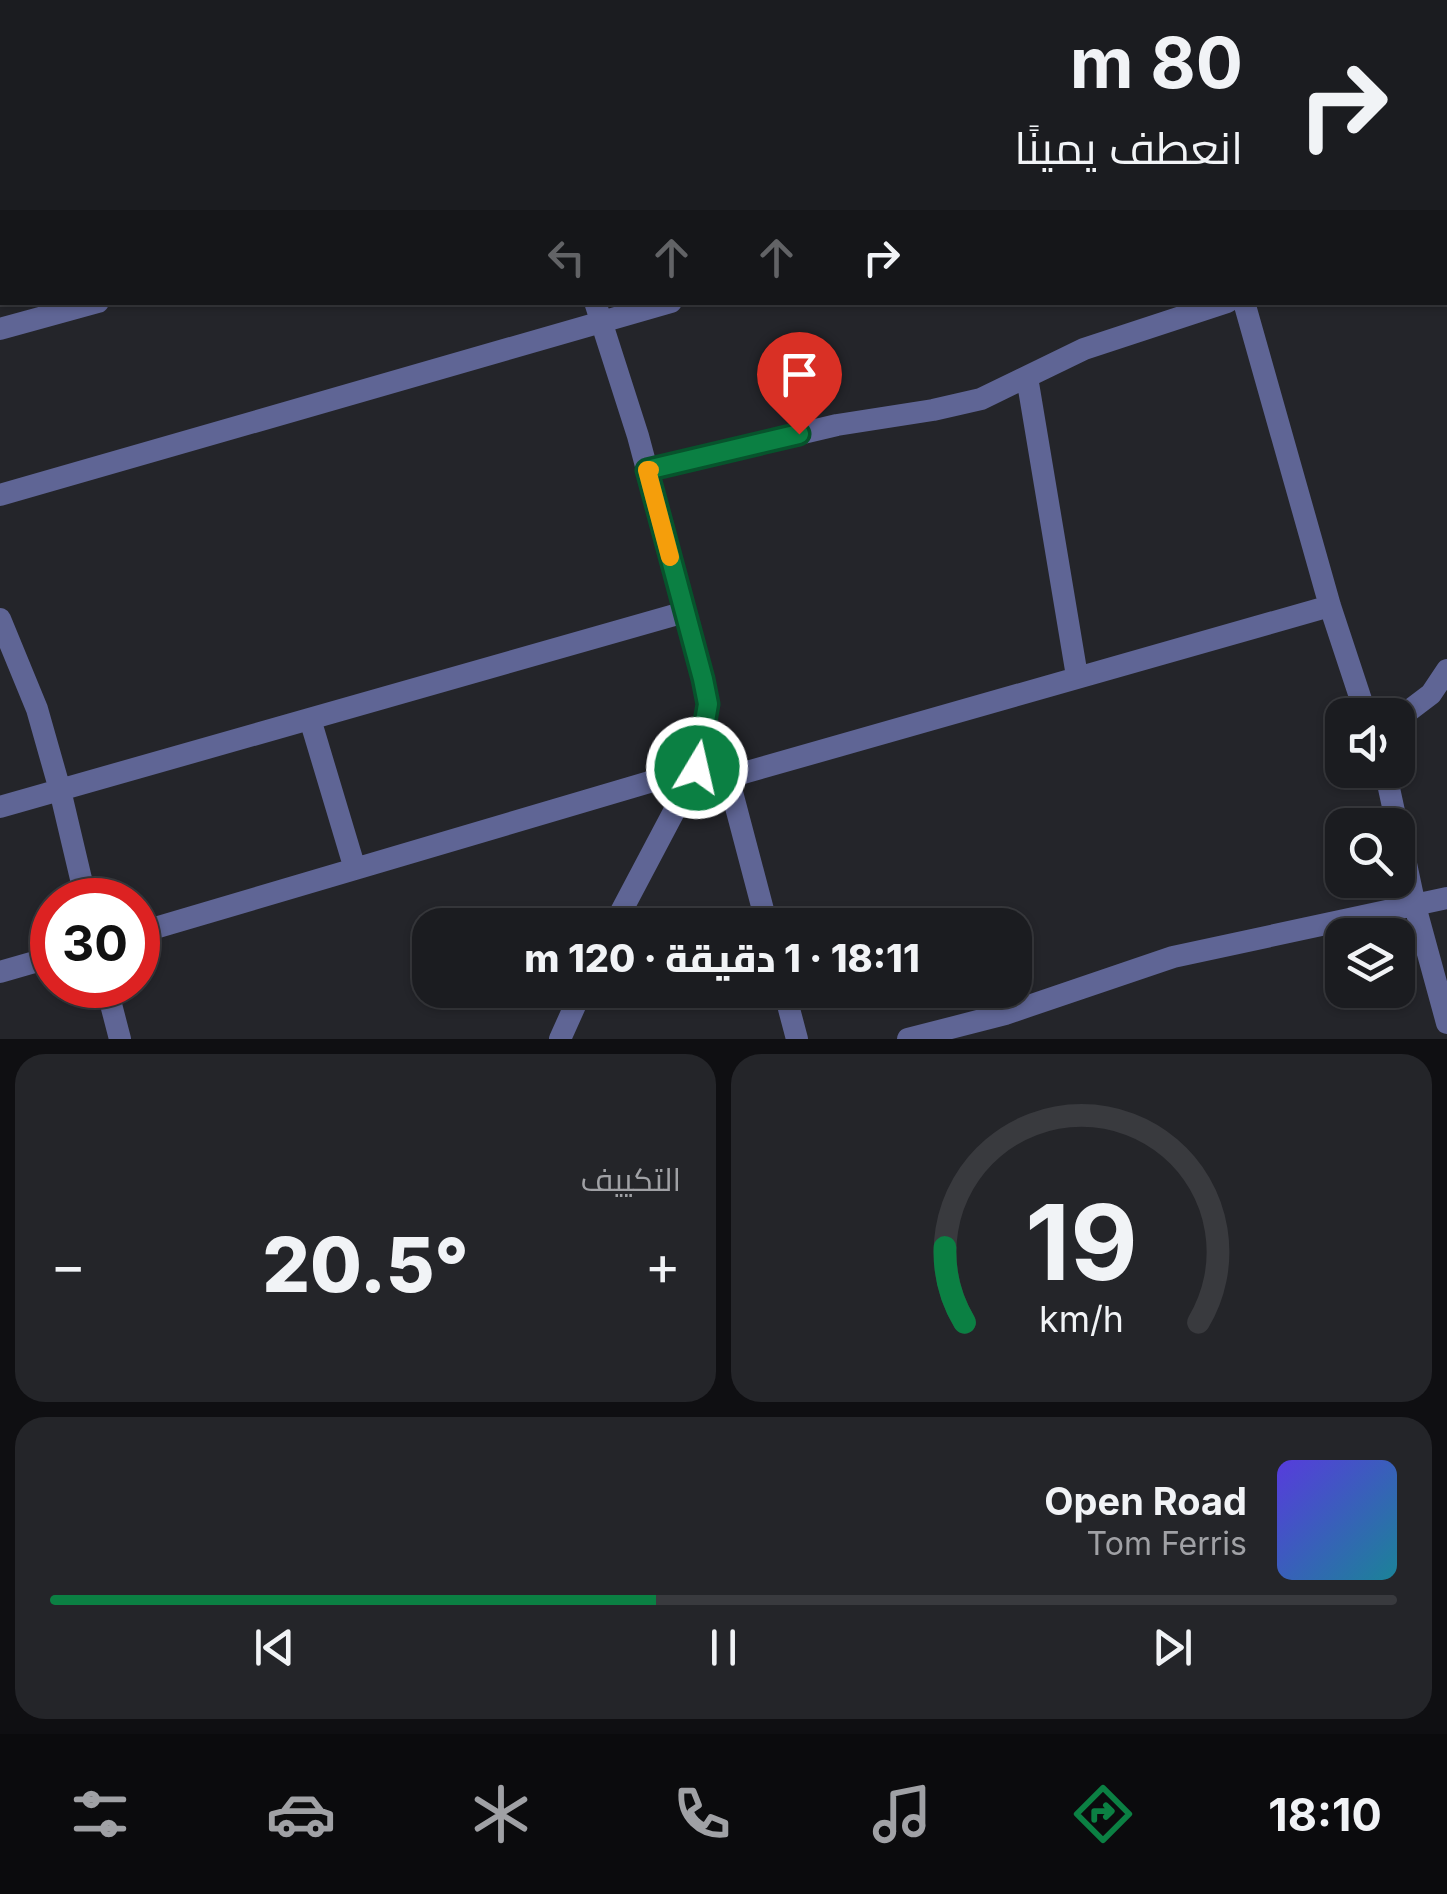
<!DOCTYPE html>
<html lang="ar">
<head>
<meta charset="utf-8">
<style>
	:root { --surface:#1b1c20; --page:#242529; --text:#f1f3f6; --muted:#a0a1a5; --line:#393a3e; --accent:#0b8043 }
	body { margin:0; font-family:Inter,Cairo,sans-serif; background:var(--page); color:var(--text); direction:rtl; height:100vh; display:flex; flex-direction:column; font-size:38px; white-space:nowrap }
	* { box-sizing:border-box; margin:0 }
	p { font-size:32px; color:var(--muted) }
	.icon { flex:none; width:55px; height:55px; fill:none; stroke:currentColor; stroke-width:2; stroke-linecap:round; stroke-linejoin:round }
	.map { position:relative; height:1039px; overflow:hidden; direction:ltr }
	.drawer { display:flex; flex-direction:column; gap:15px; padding:15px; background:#0f0f12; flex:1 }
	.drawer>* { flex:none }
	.hud { position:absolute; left:0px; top:0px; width:1448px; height:305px; box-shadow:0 2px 8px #0004,0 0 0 2px var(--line); direction:rtl; background:#1b1c20; color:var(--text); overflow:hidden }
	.fabs { position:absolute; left:1325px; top:698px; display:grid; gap:20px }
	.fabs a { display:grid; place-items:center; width:90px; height:90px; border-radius:20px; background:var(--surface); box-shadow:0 2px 8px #0004,0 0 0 2px var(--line); font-size:50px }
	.speed { position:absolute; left:30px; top:878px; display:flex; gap:20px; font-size:50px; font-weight:700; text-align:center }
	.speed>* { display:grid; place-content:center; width:130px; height:130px; border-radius:50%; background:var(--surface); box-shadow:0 2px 8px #0004,0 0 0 2px var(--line); line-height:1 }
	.speed .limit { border:15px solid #d22; background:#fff; color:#111 }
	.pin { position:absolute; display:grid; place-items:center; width:85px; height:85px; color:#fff; margin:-102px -42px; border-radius:50% 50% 50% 0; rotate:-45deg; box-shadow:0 0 10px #0007 }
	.pin .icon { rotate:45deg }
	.me { position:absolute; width:110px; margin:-55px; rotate:9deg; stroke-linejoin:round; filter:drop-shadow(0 0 8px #0008) }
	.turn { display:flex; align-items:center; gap:35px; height:210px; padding:0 40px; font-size:45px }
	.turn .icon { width:130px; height:130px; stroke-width:2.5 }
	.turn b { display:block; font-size:70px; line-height:85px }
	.lanes { display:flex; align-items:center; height:95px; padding:0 40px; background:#0003; justify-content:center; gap:50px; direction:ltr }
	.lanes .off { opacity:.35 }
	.big { font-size:75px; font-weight:800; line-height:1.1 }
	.drawer .widget { flex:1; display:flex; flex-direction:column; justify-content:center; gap:15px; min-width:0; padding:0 35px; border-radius:30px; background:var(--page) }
	.drawer .dial { align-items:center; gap:0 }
	.dial svg { height:260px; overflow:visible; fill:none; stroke:var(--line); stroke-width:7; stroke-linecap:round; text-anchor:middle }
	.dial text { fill:var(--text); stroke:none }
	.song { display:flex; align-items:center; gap:30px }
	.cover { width:120px; height:120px; border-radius:15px; background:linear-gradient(135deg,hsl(250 70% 55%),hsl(190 70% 35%)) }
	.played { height:10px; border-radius:5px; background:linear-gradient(90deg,var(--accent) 45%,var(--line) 45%) }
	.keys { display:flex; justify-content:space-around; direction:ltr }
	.heat { display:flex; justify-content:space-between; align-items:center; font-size:55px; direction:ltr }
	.drawer .tiles { flex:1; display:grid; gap:15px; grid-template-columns:1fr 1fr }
	.widget:last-child { grid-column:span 2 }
	.trip { position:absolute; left:412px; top:908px; width:620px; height:100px; border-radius:30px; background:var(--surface); box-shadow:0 2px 8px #0004,0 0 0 2px var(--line); font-weight:800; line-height:100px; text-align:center; direction:rtl }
	.tabs { display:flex; height:160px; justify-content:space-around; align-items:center; background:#0b0b0d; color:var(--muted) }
	.tabs .icon { width:70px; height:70px }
	.tabs .active { color:var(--accent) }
	.tabs b { font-size:45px; color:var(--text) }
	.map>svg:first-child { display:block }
</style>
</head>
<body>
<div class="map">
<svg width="1447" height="1039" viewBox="0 0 1447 1039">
	<rect width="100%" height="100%" fill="#24252a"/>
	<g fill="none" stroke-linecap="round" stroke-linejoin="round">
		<path stroke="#5f6595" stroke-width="22" d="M34 0 35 2
			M560 2 561 0
			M1445 86H1447
			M0 119 2 114
			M1445 241 1447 240
			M595 302 638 436 703 679 708 704 697 768 614 925
			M1244 302 1330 606 1366 715
			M0 329 98 302
			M1027 377 1077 676
			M647 470 837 425 933 410 981 399 1084 349 1227 302
			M0 495 671 302
			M0 619 37 709 60 790 86 900
			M310 719 355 869
			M1398 719 1431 694 1447 670
			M1385 770 1397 825
			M728 777 767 925
			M687 789 1330 606
			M0 807 685 612
			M1398 826 1415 906 1447 1023
			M138 933 697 768
			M0 972 52 957
			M106 985 120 1039
			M784 990 797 1039
			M560 1039 582 990
			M908 1039 1005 1014 1173 957 1447 898"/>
	</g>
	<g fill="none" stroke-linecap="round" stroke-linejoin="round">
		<g stroke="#07532c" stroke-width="25">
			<path id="route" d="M697 768 708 704 703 679 647 470 799 434"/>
		</g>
		<use href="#route" stroke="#0b8043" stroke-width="18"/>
		<path stroke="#f59e0b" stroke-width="18" d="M650 470H647L670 557"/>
	</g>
</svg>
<div class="fabs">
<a><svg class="icon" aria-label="sound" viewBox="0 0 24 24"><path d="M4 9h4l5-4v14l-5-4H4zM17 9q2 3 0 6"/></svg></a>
<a><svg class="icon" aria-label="search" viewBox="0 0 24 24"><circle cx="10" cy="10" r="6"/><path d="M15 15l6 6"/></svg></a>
<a><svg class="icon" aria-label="layers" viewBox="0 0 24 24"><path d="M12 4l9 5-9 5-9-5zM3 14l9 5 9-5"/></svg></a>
</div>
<div class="speed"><div class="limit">30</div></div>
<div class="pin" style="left:799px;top:434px;background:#d93025"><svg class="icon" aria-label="arrive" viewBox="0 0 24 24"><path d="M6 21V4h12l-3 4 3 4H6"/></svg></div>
<svg class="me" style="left:697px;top:768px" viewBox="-20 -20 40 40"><circle r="17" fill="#0b8043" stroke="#fff" stroke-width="3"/><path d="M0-11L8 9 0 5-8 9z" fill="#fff"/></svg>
<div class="trip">18:11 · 1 دقيقة · 120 m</div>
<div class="hud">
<div class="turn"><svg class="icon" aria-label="right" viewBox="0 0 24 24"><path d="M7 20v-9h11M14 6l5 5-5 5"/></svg><div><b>80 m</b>انعطف يمينًا</div></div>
<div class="lanes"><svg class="icon off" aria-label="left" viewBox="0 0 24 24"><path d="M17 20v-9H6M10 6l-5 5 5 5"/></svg><svg class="icon off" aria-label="ahead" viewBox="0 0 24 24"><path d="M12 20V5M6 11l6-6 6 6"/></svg><svg class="icon off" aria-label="ahead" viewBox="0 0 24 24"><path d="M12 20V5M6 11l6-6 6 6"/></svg><svg class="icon" aria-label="right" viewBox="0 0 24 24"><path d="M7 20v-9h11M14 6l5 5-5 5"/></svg></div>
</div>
</div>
<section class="drawer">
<div class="tiles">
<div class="widget dial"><svg viewBox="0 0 100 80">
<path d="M14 69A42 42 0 1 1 86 69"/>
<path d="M14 69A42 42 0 0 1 8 46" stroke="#0b8043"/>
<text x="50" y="56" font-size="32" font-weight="700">19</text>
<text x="50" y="72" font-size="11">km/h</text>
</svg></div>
<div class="widget"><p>التكييف</p>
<div class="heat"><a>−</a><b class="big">20.5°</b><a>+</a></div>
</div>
<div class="widget">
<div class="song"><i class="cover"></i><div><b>Open Road</b><p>Tom Ferris</p></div></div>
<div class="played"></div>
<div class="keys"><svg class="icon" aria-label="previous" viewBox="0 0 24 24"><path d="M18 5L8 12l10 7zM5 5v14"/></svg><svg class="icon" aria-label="pause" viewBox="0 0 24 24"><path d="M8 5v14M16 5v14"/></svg><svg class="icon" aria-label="next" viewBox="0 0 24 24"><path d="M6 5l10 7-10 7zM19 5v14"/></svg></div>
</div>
</div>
</section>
<nav class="tabs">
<b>18:10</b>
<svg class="icon active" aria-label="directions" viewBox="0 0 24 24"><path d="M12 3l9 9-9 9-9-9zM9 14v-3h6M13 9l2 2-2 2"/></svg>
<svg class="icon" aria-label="music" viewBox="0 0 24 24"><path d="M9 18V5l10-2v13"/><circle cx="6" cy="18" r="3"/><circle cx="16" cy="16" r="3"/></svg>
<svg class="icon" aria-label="phone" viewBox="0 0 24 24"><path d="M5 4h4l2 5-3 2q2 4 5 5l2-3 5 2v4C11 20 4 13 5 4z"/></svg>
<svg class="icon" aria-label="climate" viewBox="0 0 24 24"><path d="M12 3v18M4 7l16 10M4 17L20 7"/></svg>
<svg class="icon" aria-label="car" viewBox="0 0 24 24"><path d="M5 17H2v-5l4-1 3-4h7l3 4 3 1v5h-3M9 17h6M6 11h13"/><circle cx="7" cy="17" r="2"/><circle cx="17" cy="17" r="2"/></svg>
<svg class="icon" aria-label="filters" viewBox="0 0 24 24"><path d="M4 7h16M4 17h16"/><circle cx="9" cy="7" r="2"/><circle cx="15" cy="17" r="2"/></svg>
</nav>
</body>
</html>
